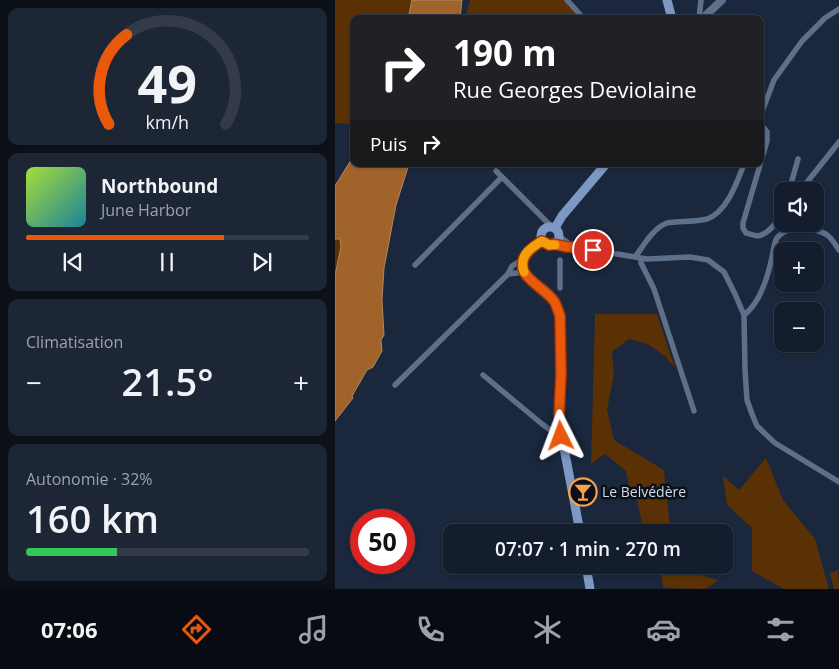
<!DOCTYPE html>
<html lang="fr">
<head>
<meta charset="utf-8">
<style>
	:root { --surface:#141d2d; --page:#1d2635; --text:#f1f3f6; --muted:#9da2aa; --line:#333b49; --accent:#ea580c }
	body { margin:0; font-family:"Open Sans",sans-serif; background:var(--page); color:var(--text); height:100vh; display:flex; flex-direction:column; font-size:19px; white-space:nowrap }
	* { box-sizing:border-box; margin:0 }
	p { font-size:16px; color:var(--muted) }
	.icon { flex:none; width:28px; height:28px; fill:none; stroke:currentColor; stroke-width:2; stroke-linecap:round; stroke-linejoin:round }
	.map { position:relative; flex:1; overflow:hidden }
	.panel { display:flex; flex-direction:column; gap:8px; padding:8px; background:#0b1019; width:335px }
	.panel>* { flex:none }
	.guide { position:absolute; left:15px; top:15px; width:414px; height:152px; border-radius:10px; box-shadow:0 1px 4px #0004,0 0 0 1px var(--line); background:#202124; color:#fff; overflow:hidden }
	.controls { position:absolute; left:439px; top:182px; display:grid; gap:10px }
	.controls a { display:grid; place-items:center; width:50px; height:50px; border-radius:10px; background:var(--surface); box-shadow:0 1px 4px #0004,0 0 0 1px var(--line); font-size:25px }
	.speed { position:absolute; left:15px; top:509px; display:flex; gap:10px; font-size:25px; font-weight:700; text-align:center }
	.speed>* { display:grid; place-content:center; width:65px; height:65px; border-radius:50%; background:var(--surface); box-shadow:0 1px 4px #0004,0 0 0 1px var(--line); line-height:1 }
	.speed .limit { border:8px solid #d22; background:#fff; color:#111 }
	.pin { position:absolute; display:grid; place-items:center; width:42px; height:42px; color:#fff; margin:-21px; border:2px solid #fff; border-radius:50%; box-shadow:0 1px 5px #0007 }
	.me { position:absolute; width:55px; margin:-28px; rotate:357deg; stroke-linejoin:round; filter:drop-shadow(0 0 4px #0008) }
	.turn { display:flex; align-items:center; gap:18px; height:105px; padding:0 20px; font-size:22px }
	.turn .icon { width:65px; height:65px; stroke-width:2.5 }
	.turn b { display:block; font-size:35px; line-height:42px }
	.then { display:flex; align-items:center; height:48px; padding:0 20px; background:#0003; gap:10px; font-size:19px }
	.big { font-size:38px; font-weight:600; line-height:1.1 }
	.panel .tile { flex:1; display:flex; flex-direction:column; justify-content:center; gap:8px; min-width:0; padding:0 18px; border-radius:10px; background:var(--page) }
	.panel .dial { align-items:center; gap:0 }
	.dial svg { height:130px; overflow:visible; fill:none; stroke:var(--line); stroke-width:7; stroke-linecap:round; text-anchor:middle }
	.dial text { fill:var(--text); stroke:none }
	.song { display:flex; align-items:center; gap:15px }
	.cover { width:60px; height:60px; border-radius:8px; background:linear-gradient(135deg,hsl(80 70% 55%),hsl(190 70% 35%)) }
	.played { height:5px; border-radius:2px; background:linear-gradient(90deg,var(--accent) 70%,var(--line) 70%) }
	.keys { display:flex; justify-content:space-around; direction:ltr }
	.heat { display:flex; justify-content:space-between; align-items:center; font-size:28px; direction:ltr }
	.charge { height:8px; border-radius:4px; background:linear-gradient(90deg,#34c759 32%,var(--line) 0) }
	.trip { position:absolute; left:108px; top:524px; width:290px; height:50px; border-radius:10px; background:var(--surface); box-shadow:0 1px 4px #0004,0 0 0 1px var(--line); font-weight:600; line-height:50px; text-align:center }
	.tabs { display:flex; height:80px; justify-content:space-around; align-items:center; background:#080c12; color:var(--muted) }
	.tabs .icon { width:35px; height:35px }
	.tabs .current { color:var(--accent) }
	.tabs b { font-size:22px; color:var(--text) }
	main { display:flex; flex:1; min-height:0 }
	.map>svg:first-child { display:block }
</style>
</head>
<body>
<main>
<section class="panel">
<div class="tile dial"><svg viewBox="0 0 100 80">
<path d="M14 69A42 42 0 1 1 86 69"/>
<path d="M14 69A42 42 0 0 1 25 14" stroke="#ea580c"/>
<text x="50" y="56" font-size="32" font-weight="700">49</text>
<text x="50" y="72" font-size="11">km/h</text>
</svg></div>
<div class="tile">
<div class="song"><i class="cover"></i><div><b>Northbound</b><p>June Harbor</p></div></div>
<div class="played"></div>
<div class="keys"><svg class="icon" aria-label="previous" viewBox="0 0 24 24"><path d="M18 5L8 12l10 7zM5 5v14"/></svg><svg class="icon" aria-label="pause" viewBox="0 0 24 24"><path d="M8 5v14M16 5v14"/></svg><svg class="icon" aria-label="next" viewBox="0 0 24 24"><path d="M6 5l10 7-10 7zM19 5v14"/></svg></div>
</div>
<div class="tile"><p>Climatisation</p>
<div class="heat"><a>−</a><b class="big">21.5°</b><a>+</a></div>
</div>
<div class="tile"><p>Autonomie · 32%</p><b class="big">160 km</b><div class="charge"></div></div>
</section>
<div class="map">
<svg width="504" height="589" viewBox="0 0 504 589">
	<rect width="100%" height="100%" fill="#1a273c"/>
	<path fill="#593104" d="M0 0H77L73 19H19V124L0 123Z
		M135 0H229L245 19H130Z
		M0 239H5L6 247 0 275Z
		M260 314H322L340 368 330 356 313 344 294 339 277 352 279 374 272 410 279 440 329 470 334 519 338 532H309L302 500 294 486 291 471 270 454 256 464Z
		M431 458 448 500 480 539 494 589H449L417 571V528L392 505 388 476 404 490Z
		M323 565H348L349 570 383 580 376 586 370 589 328 588 326 572Z
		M503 570 504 589H499L495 573Z"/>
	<path fill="#a0642b" stroke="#af8864" d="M77 0H127L125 19H73Z
		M19 155V164H74L61 205 49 268 47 300 49 335 46 340 47 351 38 367 32 370 17 396 18 398 0 421V275L6 247 5 239H0V186Z"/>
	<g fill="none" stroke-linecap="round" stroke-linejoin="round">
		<path stroke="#5e6f8a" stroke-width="5.5" d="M232 0 249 19
			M364 19 366 0
			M425 117 439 80 467 41 490 18 504 9
			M425 123 432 132V141L408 223V228L411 233C415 234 420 236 423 236 434 234 442 221 448 213
			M161 171 216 226
			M454 191 463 159
			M465 191 504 142
			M224 236 233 243 240 247
			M219 244 232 247H240L312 259 355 257 373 260 389 272 400 294 409 315 410 370 412 400 417 414 422 426 440 443 504 482
			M300 257C309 245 318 228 332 223 344 221 360 222 372 219 392 212 402 182 409 164
			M306 258V263L319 289 359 411
			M80 265 167 177
			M173 274 190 272
			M225 288V260
			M409 315C425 303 433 276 437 257 438 252 439 243 442 238 449 229 463 226 474 228 492 233 494 234 504 250
			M148 375 207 424 222 435 226 437
			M60 385 173 274 177 266 188 259"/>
		<path stroke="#5e6f8a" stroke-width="8" d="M367 19 387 0"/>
		<path stroke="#7d98c3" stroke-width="9" d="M332 0 337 19
			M206 236a9 9 0 1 1 18 0a9 9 0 1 1-18 0Z
			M220 228 227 216 271 164
			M207 241C192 250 179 262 195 279 202 287 212 292 219 301 222 305 223 310 225 316L226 373 225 427 245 532
			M251 565 255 589"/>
	</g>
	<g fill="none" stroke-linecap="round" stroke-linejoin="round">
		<g stroke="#983908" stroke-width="12">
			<path id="route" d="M226 436 224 415 226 374 225 316C223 310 222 306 219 301 213 293 203 287 196 280 178 264 191 251 207 241L214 245 219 244 232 247H240L258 250"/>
		</g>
		<use href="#route" stroke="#ea580c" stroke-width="9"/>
		<path stroke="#f59e0b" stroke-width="9" d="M189 272C184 255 194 249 207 241L214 245H220"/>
	</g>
	<defs>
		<g id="bar-ring" transform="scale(1.4375)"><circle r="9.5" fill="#0a1019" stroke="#f9a04c" stroke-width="1.5"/><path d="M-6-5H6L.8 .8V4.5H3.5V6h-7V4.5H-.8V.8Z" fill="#f9a04c"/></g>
	</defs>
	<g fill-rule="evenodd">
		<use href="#bar-ring" x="248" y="492"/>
	</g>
	<g text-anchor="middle" stroke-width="5" stroke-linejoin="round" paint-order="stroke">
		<g font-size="14" fill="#d2dbe9" stroke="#0a1019" text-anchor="start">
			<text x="267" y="497">Le Belvédère</text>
		</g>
	</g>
</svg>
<div class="controls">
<a><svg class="icon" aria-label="sound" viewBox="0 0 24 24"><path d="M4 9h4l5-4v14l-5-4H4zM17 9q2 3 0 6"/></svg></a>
<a>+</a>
<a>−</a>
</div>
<div class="speed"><div class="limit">50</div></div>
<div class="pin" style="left:258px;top:250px;background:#d93025"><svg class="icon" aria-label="arrive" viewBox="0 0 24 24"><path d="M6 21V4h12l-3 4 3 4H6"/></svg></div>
<svg class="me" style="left:226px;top:436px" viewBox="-20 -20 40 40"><path d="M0-17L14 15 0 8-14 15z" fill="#ea580c" stroke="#fff" stroke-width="4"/></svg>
<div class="trip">07:07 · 1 min · 270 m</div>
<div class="guide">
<div class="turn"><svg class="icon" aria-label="right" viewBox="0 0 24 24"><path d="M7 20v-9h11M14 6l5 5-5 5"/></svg><div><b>190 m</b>Rue Georges Deviolaine</div></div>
<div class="then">Puis<svg class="icon" aria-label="right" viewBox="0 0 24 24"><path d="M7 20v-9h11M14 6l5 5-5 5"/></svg></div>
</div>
</div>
</main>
<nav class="tabs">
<b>07:06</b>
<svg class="icon current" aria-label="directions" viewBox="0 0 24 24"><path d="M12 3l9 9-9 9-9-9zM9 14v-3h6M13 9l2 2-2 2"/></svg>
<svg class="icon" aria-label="music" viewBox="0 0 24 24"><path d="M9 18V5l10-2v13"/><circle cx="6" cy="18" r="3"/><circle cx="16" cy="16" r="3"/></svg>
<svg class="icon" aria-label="phone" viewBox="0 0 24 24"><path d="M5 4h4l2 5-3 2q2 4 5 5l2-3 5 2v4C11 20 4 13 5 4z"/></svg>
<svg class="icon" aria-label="climate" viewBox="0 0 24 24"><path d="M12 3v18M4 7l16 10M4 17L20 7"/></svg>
<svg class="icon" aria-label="car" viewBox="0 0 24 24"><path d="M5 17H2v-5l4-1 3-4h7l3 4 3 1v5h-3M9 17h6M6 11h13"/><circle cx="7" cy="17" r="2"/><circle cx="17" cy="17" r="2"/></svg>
<svg class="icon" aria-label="filters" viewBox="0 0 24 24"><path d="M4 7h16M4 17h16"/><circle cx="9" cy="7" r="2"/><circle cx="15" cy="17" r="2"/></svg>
</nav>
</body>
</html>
